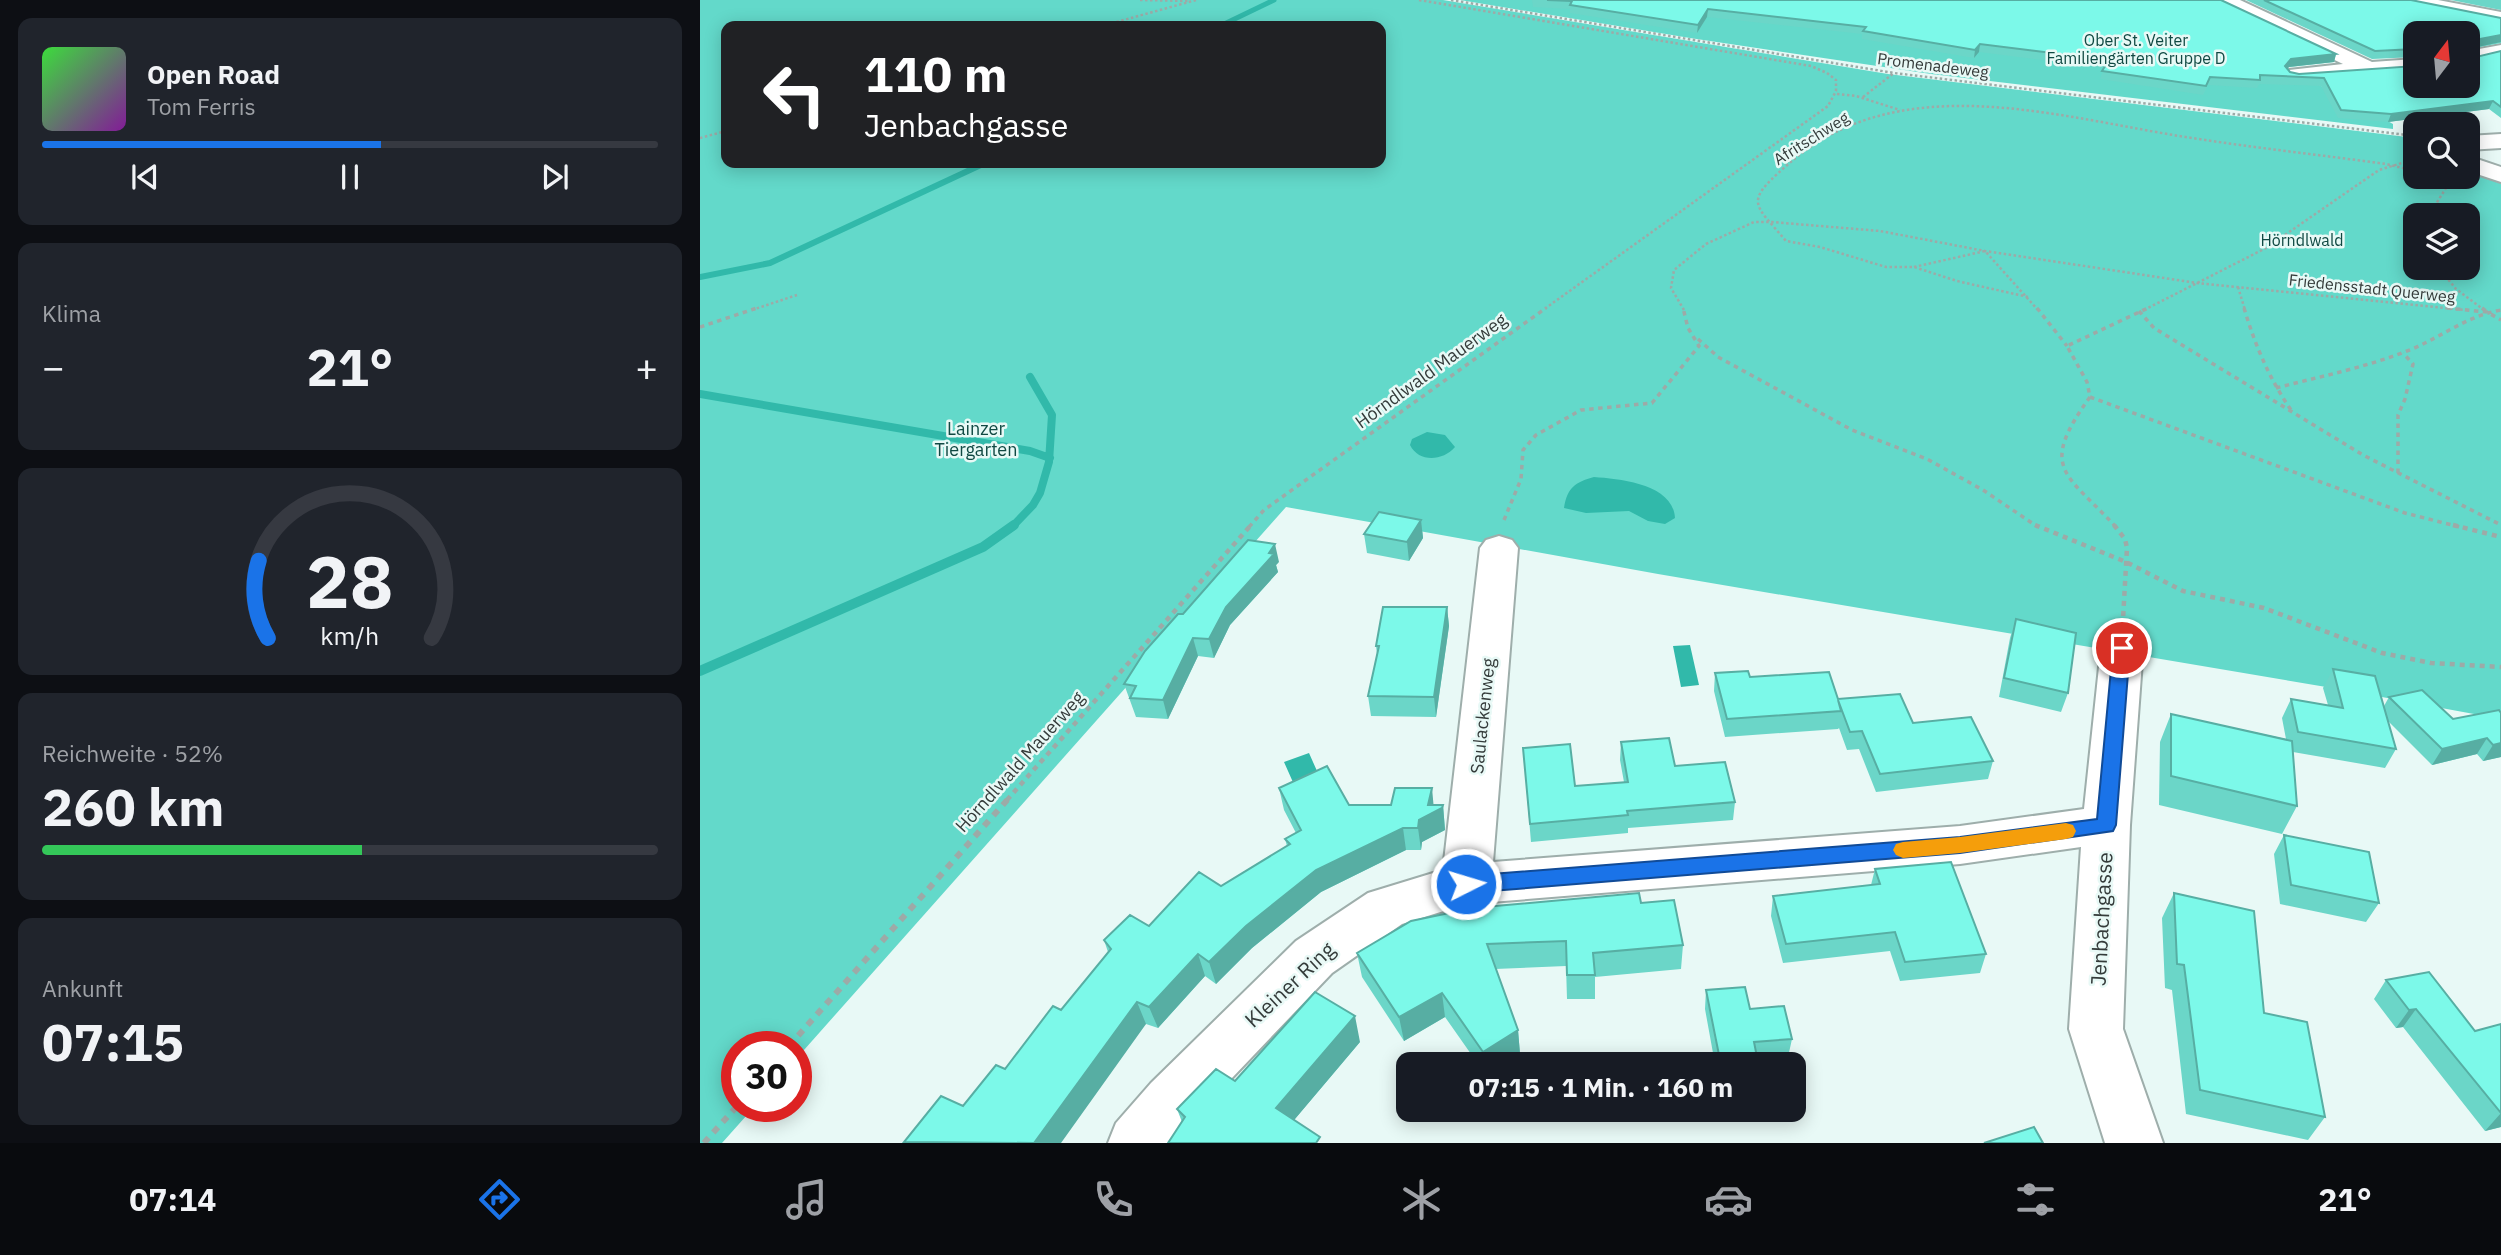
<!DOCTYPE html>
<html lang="de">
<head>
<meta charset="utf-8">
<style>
	:root { --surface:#171b24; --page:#20242c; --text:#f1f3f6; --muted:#9ea1a6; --line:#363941; --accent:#1a73e8 }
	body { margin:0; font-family:"IBM Plex Sans",sans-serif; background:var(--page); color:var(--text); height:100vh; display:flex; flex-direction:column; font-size:26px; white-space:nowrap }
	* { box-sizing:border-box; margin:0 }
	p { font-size:23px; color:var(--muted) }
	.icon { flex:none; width:38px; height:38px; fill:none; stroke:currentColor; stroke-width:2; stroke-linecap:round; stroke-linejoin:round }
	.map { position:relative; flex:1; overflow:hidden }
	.sheet { display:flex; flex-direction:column; gap:18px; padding:18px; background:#0d0f14; width:700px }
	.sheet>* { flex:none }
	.banner { position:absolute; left:21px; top:21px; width:665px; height:147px; border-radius:14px; box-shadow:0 4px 18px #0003; background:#202124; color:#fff; overflow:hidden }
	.needle { width:46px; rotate:16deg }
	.buttons { position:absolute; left:1703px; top:21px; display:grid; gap:14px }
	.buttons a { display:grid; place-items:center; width:77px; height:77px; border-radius:14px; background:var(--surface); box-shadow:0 4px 18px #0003; font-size:35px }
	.speed { position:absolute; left:21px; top:1031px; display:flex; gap:14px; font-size:35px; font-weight:700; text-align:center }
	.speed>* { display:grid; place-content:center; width:91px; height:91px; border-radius:50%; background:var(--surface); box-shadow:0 4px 18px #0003; line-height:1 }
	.speed .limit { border:10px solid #d22; background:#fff; color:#111 }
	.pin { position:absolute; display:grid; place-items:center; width:60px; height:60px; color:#fff; margin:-30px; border:4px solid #fff; border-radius:50%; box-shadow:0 2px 7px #0007 }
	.me { position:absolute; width:77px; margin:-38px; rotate:85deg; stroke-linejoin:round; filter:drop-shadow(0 0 5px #0008) }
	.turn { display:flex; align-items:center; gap:24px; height:147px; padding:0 28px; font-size:32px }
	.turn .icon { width:91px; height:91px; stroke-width:2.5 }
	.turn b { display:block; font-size:49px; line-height:60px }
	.big { font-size:52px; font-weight:800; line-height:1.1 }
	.sheet .card { flex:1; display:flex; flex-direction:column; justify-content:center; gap:10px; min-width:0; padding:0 24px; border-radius:14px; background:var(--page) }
	.sheet .dial { align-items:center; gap:0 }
	.dial svg { height:182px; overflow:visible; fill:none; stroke:var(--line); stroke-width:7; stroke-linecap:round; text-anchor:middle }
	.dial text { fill:var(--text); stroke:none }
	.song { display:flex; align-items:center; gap:21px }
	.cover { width:84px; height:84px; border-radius:10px; background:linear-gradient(135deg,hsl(120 70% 55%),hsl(290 70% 35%)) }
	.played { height:7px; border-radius:4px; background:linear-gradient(90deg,var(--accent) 55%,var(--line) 55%) }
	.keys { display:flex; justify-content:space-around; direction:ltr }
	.heat { display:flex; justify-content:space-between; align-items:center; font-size:38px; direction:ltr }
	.charge { height:10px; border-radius:5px; background:linear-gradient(90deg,#34c759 52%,var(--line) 0) }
	.trip { position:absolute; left:696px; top:1052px; width:410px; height:70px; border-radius:14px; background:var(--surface); box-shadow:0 4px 18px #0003; font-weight:800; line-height:70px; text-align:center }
	.dock { display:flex; height:112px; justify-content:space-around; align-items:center; background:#090b0e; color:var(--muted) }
	.dock .icon { width:49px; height:49px }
	.dock .active { color:var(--accent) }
	.dock b { font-size:32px; color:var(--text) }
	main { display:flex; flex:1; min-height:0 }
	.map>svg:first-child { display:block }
</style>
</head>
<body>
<main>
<section class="sheet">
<div class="card">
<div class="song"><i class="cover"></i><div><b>Open Road</b><p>Tom Ferris</p></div></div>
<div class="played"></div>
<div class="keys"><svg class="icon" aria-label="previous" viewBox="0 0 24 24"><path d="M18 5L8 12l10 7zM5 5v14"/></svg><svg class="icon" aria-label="pause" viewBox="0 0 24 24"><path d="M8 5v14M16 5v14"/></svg><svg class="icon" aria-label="next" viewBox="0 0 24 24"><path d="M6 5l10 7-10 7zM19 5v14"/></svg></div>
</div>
<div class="card"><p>Klima</p>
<div class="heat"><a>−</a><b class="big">21°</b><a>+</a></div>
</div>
<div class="card dial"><svg viewBox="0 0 100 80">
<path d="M14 69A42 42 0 1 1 86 69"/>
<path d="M14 69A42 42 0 0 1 10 35" stroke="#1a73e8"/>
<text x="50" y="56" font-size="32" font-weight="700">28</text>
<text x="50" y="72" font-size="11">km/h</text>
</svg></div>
<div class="card"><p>Reichweite · 52%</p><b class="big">260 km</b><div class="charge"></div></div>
<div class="card"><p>Ankunft</p><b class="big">07:15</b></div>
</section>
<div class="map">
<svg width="1801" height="1143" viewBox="0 0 1801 1143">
	<rect width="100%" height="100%" fill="#e8f9f6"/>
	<path fill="#63d9ca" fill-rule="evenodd" d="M0 0H743L1188 74 1715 138V177H1768V169L1801 179V719L1644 690 958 574 586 507 96 1059V1046H37V1106H55L22 1143H0ZM26 26H681V163H26ZM1715 215H1768V268H1715Z
		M760 0H1452L1477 16 1654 102 1693 124V129L1231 74 990 38Z"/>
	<path fill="#31b9aa" d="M727 432 745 435 755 447C743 461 719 463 710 445L712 439Z
		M894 477C921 479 973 484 975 518L965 524 948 521 929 511 886 513 864 508C867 488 875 482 894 477Z
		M990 645 999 685 981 687 973 646Z
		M609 753 621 780 596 789 584 762Z"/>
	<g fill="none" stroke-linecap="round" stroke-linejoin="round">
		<path stroke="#31b9aa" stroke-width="5" d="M520 26 574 0"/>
		<path stroke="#31b9aa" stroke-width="6" d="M0 277 70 263 285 163"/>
		<path stroke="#31b9aa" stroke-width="8" d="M0 394 330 451 350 458
			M312 527 333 505 340 493 349 462 352 415 330 377"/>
		<path stroke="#31b9aa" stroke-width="10" d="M0 671 283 547 314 525"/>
		<g stroke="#9eaeab" stroke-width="4">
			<path id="minor" d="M1516 0H1540L1672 62 1715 59V71L1596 80 1589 78 1585 74 1589 70 1643 64 1518 4Z
				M1701 0H1738L1801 12V24L1710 6Z
				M1801 45V57L1768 63V51Z
				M1801 134V148L1768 150V136Z
				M1768 156 1801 167V182L1768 171Z
				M799 536 812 540 818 548 793 862 1260 826 1384 809 1401 648 1407 638 1422 634 1437 638 1443 648 1430 825 1423 1029 1463 1143H1405L1369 1029 1381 847 1260 864 766 904 702 924 632 973 491 1121 474 1143H408L416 1123 451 1083 596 941 668 893 743 870 780 548 786 540Z"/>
		</g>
		<path stroke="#9daaa7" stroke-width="2.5" stroke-dasharray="2.5 2.5" stroke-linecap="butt" d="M440 0 488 1
			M719 0 1111 66 1127 73 1136 80V91L1128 106 843 310
			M751 0 1194 73 1715 136
			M402 26 496 0
			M1137 94 1156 96 1200 110
			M1163 97 1194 73
			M0 138 26 131
			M1738 177 1755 181
			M1729 215 1751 180 1749 178
			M1214 267 1285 251 1338 310
			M1739 268 1756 289 1784 310
			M1538 287 1545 310
			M1328 297 1257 281 1214 267H1186L1120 247 1086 241C1054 203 1044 203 1085 167 1198 64 1359 118 1492 138 1556 148 1621 155 1686 164L1715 171
			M52 310 97 295
			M984 310 971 288 974 270 1006 244 1054 222H1072L1180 231 1285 251 1497 283 1765 310
			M1444 310 1566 248 1679 170 1715 159"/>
		<path stroke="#9daaa7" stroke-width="3.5" stroke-dasharray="4.5 4.5" stroke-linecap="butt" d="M1337 308 1367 346
			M1544 308C1555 345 1569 378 1591 410
			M1747 308 1787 312 1801 320
			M1782 308 1786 311
			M1439 311 1454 328 1663 455 1801 525
			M0 327 57 308
			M998 339 1018 357 1152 430 1227 459 1283 490 1338 527
			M1576 388C1622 376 1668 367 1712 349 1743 336 1767 316 1801 310
			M1390 397 1705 513 1760 527
			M1698 473V415L1705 399 1713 364 1703 353
			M804 520 821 479 823 450 836 435 881 410 952 403 999 346 988 328 983 308
			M549 527 564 510 846 308
			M1416 527C1365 472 1338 469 1390 397L1387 382 1367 346 1448 308"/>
		<path stroke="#9daaa7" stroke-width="4.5" stroke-dasharray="5 5" stroke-linecap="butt" d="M1335 525 1426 562 1483 591 1564 608 1682 653 1731 663 1801 667
			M1414 525 1425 539 1427 548 1423 619
			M1753 525 1801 537
			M307 800 551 525"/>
		<path stroke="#9daaa7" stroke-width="6" stroke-dasharray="7 7" stroke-linecap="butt" d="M89 1046 309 798
			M4 1143 37 1106"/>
		<use href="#minor" fill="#fff" fill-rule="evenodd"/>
	</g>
	<path fill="#6bd6c8" d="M832 0H1521L1636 54 1634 62 1589 67 1587 69 1590 72 1599 74 1768 86 1715 33V57L1672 59 1546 0H1711L1801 18V43L1769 49V55L1772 58 1801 51V118L1789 109 1688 122 1638 118 1621 86 1559 84 1557 88 1508 85 1503 95 1400 79 1404 68 1279 52 1274 58 1162 39V34L1007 17 997 33 870 13V9L833 7Z
		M1751 0H1801V10Z
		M721 520 723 538 709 561 667 553 664 534Z
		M579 562 576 565 578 572 530 625 514 658 498 656 468 719 436 717 424 684Z
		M747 607 749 626 736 717 671 716 668 696 677 654 676 646Z
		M1316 619 1368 693 1361 712 1299 697 1310 638Z
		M1633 669 1684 706 1689 697 1753 719 1799 710 1801 757 1783 761 1777 754 1732 765 1688 721 1696 749 1685 768 1593 752 1597 806 1582 834 1459 805 1460 742 1471 714 1586 739 1582 718 1591 699 1628 705 1623 688Z
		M1015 673 1050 677 1138 699 1213 723 1293 761 1288 779 1176 792 1159 749 1147 750 1139 728 1138 729 1025 737 1014 691Z
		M921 742 975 766 1035 802 1033 820 928 828V833L831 842 823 748 875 786 924 782 920 760Z
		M579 788 649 805H743L745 830 722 842 721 850H706L621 892 552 948 516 984 505 976 458 1028 446 1024 263 1106 305 1069 361 1010 408 952 404 940 449 926 521 886 587 846 585 839 596 833 584 810Z
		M1584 835 1679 903 1666 922 1580 904 1574 854Z
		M1175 869 1286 954 1280 973 1200 981 1190 951 1083 963 1071 916 1073 896 1171 885Z
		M1474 893 1564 1013 1625 1117 1608 1140 1486 1114 1472 990 1465 988 1462 918Z
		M941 903 983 945 981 969 895 977V999H867L866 966 795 969 818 1030 820 1054 804 1064H778L745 1017 704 1041 662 977 657 953Z
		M1686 980 1775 1031 1801 1024V1127L1785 1131 1703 1027 1696 1028 1674 999Z
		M1006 990 1050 1009 1092 1039 1088 1057 1056 1061V1064H1015L1005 1009Z
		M660 1042 594 1120 482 1122 477 1109 535 1081Z"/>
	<path fill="#57aea3" d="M1008 9 1007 17 997 33 998 25Z
		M1801 35V42L1768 49 1769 41Z
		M1280 44 1279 52 1274 58 1275 50Z
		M1636 54 1634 62 1589 67 1582 74 1585 66 1591 59Z
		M1793 101 1789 109 1688 122 1691 114Z
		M721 520 723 538 709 561 707 542Z
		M575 544 579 562 576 565 578 572 530 625 514 658 509 639 526 607Z
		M747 607 749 626 736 717 734 697Z
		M493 638 498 656 468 719 463 700Z
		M1787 738 1777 754 1732 765 1742 749Z
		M1801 743V757L1783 761 1793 745Z
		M732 788 734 810 743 805 745 830 722 842 721 850 718 828 719 820 728 805Z
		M703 828 706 850 621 892 552 948 516 984 509 962 546 926 616 870Z
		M498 954 505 976 458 1028 449 1007Z
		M742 993 745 1017 704 1041 699 1017Z
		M437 1002 446 1024 361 1143H334Z
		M1716 1009 1703 1027 1696 1028 1709 1010Z
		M655 1016 660 1042 584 1132 576 1108Z
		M818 1030 820 1054 804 1064H785L783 1052Z
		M1801 1113V1127L1785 1131Z"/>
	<path fill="#7cf9e9" stroke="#57aea3" stroke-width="2" d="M847 0H1521L1636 54 1591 59 1585 66 1590 72 1599 74 1715 66V86H1768V33H1715V49L1675 51 1564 0H1711L1801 18V35L1769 41V55L1772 58 1801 51V107L1793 101 1691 114 1641 110 1624 78 1560 75V80L1510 77 1506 86 1402 71 1409 60 1280 44 1275 50 1163 31 1166 27 1008 9 998 25 870 5 872 1Z
		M679 512 721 520 707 542 664 534Z
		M548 540 575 544 569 553 574 554 526 607 509 639 493 638 463 700 430 698 436 686 424 684 445 651 478 614H483Z
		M683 607H747L734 697 668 696 679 646H676Z
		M1316 619 1376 633 1368 693 1304 678Z
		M1633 669 1675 676 1696 749 1598 732 1591 699 1643 708Z
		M1048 671 1050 677 1129 672 1138 699 1200 694 1213 723 1271 717 1293 761 1180 774 1162 731 1150 732 1138 700 1141 711 1027 719 1015 673Z
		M1722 690 1753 719 1799 710 1801 713V743L1793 745 1787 738 1742 749 1689 697Z
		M1471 714 1592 741 1597 806 1471 776Z
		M969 738 975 766 1025 762 1035 802 927 811 928 815 830 824 823 748 870 744 875 786 928 782 921 742Z
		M627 766 649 805H691L695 788H732L728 805H743L742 808 719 820 718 828H703L616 870 546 926 509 962 498 954 449 1007 437 1002 334 1143 204 1142 241 1096 263 1106 296 1065 305 1069 353 1006 361 1010 411 949 404 940 430 915 449 926 499 872 521 886 590 844 585 839 601 830 579 788Z
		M1584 835 1669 852 1679 903 1591 885Z
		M1251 862 1286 954 1205 962 1195 932 1086 944 1073 896 1180 884 1175 869Z
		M939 893 941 903 974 900 983 945 893 953 895 975H867L866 941 787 944 818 1030 783 1052 742 993 699 1017 657 953 711 921 773 908Z
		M1474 893 1554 911 1564 1013 1607 1022 1625 1117 1500 1090 1484 965 1477 964Z
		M1729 972 1775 1031 1801 1024V1113L1716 1009 1709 1010 1686 980Z
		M1045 987 1050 1009 1084 1006 1092 1039 1054 1042 1057 1057 1020 1060 1006 990Z
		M615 992 655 1016 576 1108 620 1137 616 1143H468L485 1117 477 1109 516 1069 535 1081Z
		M1334 1127 1343 1143H1284Z"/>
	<path fill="#1a73e8" stroke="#114b97" stroke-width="2" d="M1422 642 1430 648 1416 825 1413 831 1260 853 766 893 759 890 756 884 759 878 766 876 1260 837 1397 819 1413 648Z"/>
	<path fill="#f59e0b" d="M1366 823 1373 825 1376 831 1373 837 1366 839 1260 853 1203 858 1196 855 1193 850 1196 844 1203 842 1260 837Z"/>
	<g text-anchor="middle" stroke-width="5" stroke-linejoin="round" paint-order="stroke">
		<g font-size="16" fill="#104943" stroke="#e8f9f6">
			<text x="1436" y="46">Ober St. Veiter<tspan x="1436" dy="18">Familiengärten Gruppe D</tspan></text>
			<text x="1602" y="246">Hörndlwald</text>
		</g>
		<g font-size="16" fill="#343b3a" stroke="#e8f9f6">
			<text transform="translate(1233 65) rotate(7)" y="6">Promenadeweg</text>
			<text transform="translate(1111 138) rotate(-32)" y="6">Afritschweg</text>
			<text transform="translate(1672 288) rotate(6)" y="6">Friedensstadt Querweg</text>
		</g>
		<g font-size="18" fill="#343b3a" stroke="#e8f9f6">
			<text transform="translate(731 371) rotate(-36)" y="6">Hörndlwald Mauerweg</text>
			<text transform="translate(783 716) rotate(-84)" y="6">Saulackenweg</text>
			<text transform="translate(320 762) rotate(-48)" y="6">Hörndlwald Mauerweg</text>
		</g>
		<g font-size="18" fill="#104943" stroke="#e8f9f6">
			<text x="276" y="435">Lainzer<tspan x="276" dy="21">Tiergarten</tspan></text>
		</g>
		<g font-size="21" fill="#343b3a" stroke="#e8f9f6">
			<text transform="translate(1402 919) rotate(-87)" y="7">Jenbachgasse</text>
			<text transform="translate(590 985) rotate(-43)" y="7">Kleiner Ring</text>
		</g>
	</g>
</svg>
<div class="buttons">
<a><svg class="needle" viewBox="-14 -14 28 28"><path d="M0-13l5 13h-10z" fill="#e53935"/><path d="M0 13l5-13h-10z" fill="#9ea1a6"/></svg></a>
<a><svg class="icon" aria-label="search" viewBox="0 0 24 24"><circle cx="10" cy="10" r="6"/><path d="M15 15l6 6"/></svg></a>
<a><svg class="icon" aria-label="layers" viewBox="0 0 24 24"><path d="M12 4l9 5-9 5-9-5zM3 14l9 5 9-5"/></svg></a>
</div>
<div class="speed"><div class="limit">30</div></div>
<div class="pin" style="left:1422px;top:648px;background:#d93025"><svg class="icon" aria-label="arrive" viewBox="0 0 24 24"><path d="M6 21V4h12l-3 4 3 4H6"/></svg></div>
<svg class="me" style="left:766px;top:884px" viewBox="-20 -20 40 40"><circle r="17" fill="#1a73e8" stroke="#fff" stroke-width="3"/><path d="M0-11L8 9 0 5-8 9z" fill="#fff"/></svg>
<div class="trip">07:15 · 1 Min. · 160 m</div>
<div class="banner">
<div class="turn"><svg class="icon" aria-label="left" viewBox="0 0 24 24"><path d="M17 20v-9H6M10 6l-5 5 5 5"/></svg><div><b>110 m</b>Jenbachgasse</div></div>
</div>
</div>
</main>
<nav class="dock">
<b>07:14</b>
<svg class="icon active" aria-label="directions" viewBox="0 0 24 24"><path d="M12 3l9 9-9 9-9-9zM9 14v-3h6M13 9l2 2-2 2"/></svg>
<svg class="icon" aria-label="music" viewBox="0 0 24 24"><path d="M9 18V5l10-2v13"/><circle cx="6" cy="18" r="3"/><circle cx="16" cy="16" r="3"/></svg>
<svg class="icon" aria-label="phone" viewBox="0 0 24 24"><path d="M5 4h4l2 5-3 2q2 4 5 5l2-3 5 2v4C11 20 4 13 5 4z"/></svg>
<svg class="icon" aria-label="climate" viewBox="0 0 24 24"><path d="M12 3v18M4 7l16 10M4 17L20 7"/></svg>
<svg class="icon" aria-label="car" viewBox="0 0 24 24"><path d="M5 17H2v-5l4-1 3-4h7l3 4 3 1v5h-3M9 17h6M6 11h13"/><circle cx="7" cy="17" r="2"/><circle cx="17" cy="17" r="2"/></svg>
<svg class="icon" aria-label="filters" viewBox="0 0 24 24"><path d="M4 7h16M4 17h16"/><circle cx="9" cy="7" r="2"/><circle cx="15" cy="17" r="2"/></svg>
<b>21°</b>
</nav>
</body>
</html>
